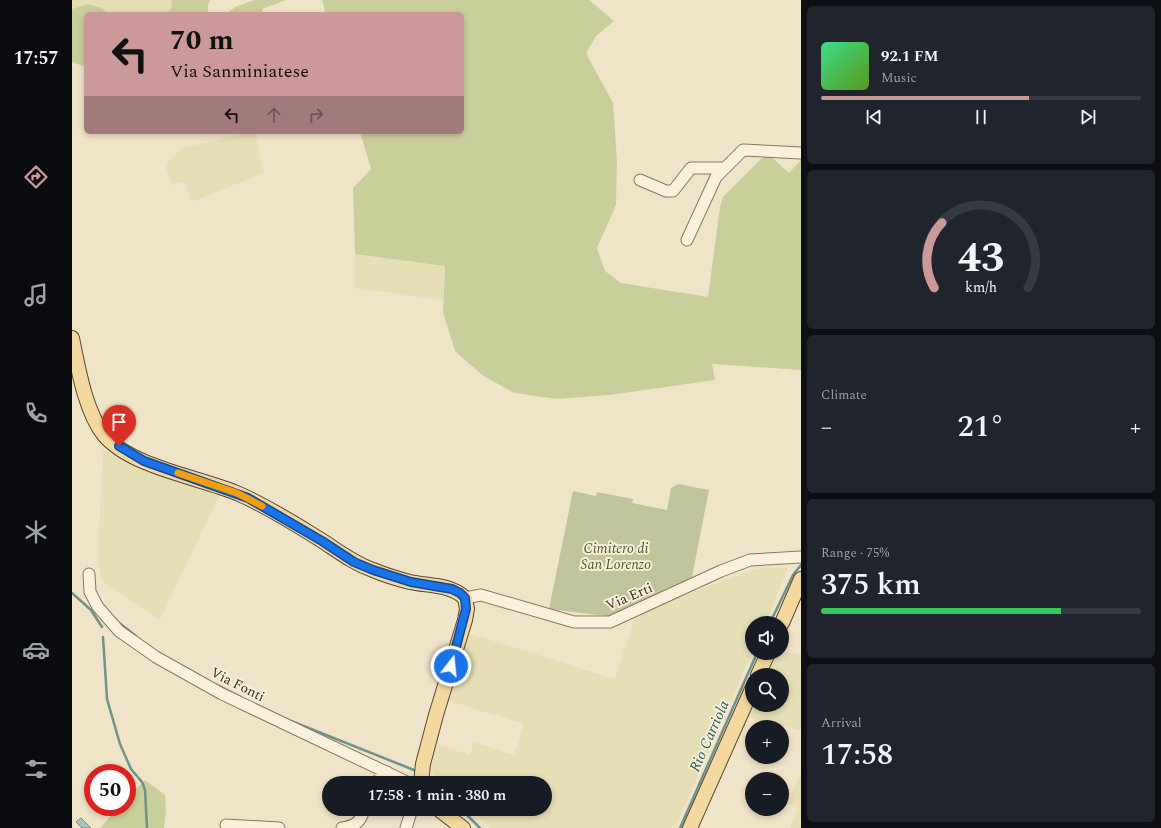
<!DOCTYPE html>
<html lang="en">
<head>
<meta charset="utf-8">
<style>
	:root { --surface:#171b24; --page:#20242c; --text:#f1f3f6; --muted:#9ea1a6; --line:#363941; --accent:#cc999b }
	body { margin:0; font-family:Spectral,serif; background:var(--page); color:var(--text); height:100vh; display:flex; flex-direction:column; font-size:15px; white-space:nowrap }
	* { box-sizing:border-box; margin:0 }
	p { font-size:13px; color:var(--muted) }
	.icon { flex:none; width:22px; height:22px; fill:none; stroke:currentColor; stroke-width:2; stroke-linecap:round; stroke-linejoin:round }
	.map { position:relative; flex:1; overflow:hidden }
	.sheet { display:flex; flex-direction:column; gap:6px; padding:6px; background:#0d0f14; width:360px }
	.sheet>* { flex:none }
	.banner { position:absolute; left:12px; top:12px; width:380px; height:122px; border-radius:6px; box-shadow:0 2px 6px #0003; background:#cc999b; color:#111; overflow:hidden }
	.controls { position:absolute; left:673px; top:616px; display:grid; gap:8px }
	.controls a { display:grid; place-items:center; width:44px; height:44px; border-radius:50%; background:var(--surface); box-shadow:0 2px 6px #0003; font-size:20px }
	.speed { position:absolute; left:12px; top:764px; display:flex; gap:8px; font-size:20px; font-weight:700; text-align:center }
	.speed>* { display:grid; place-content:center; width:52px; height:52px; border-radius:50%; background:var(--surface); box-shadow:0 2px 6px #0003; line-height:1 }
	.speed .limit { border:6px solid #d22; background:#fff; color:#111 }
	.pin { position:absolute; display:grid; place-items:center; width:34px; height:34px; color:#fff; margin:-41px -17px; border-radius:50% 50% 50% 0; rotate:-45deg; box-shadow:0 0 4px #0007 }
	.pin .icon { rotate:45deg }
	.me { position:absolute; width:44px; margin:-22px; rotate:16deg; stroke-linejoin:round; filter:drop-shadow(0 0 3px #0008) }
	.turn { display:flex; align-items:center; gap:14px; height:84px; padding:0 20px; font-size:18px }
	.turn .icon { width:52px; height:52px; stroke-width:2.5 }
	.turn b { display:block; font-size:28px; line-height:34px }
	.lanes { display:flex; align-items:center; height:38px; padding:0 20px; background:#0003; justify-content:center; gap:20px; direction:ltr }
	.lanes .off { opacity:.35 }
	.big { font-size:30px; font-weight:600; line-height:1.1 }
	.sheet .tile { flex:1; display:flex; flex-direction:column; justify-content:center; gap:6px; min-width:0; padding:0 14px; border-radius:6px; background:var(--page) }
	.sheet .dial { align-items:center; gap:0 }
	.dial svg { height:104px; overflow:visible; fill:none; stroke:var(--line); stroke-width:7; stroke-linecap:round; text-anchor:middle }
	.dial text { fill:var(--text); stroke:none }
	.song { display:flex; align-items:center; gap:12px }
	.cover { width:48px; height:48px; border-radius:6px; background:linear-gradient(135deg,hsl(150 70% 55%),hsl(90 70% 35%)) }
	.played { height:4px; border-radius:2px; background:linear-gradient(90deg,var(--accent) 65%,var(--line) 65%) }
	.keys { display:flex; justify-content:space-around; direction:ltr }
	.heat { display:flex; justify-content:space-between; align-items:center; font-size:22px; direction:ltr }
	.charge { height:6px; border-radius:3px; background:linear-gradient(90deg,#34c759 75%,var(--line) 0) }
	.trip { position:absolute; left:250px; top:776px; width:230px; height:40px; border-radius:20px; background:var(--surface); box-shadow:0 2px 6px #0003; font-weight:600; line-height:40px; text-align:center }
	main { display:flex; flex:1; min-height:0 }
	.menu { display:flex; flex-direction:column; width:72px; justify-content:space-around; align-items:center; background:#090b0e; color:var(--muted) }
	.menu .icon { width:28px; height:28px }
	.menu .on { color:var(--accent) }
	.menu b { font-size:18px; color:var(--text) }
	.map>svg:first-child { display:block }
</style>
</head>
<body>
<main>
<nav class="menu">
<b>17:57</b>
<svg class="icon on" aria-label="directions" viewBox="0 0 24 24"><path d="M12 3l9 9-9 9-9-9zM9 14v-3h6M13 9l2 2-2 2"/></svg>
<svg class="icon" aria-label="music" viewBox="0 0 24 24"><path d="M9 18V5l10-2v13"/><circle cx="6" cy="18" r="3"/><circle cx="16" cy="16" r="3"/></svg>
<svg class="icon" aria-label="phone" viewBox="0 0 24 24"><path d="M5 4h4l2 5-3 2q2 4 5 5l2-3 5 2v4C11 20 4 13 5 4z"/></svg>
<svg class="icon" aria-label="climate" viewBox="0 0 24 24"><path d="M12 3v18M4 7l16 10M4 17L20 7"/></svg>
<svg class="icon" aria-label="car" viewBox="0 0 24 24"><path d="M5 17H2v-5l4-1 3-4h7l3 4 3 1v5h-3M9 17h6M6 11h13"/><circle cx="7" cy="17" r="2"/><circle cx="17" cy="17" r="2"/></svg>
<svg class="icon" aria-label="filters" viewBox="0 0 24 24"><path d="M4 7h16M4 17h16"/><circle cx="9" cy="7" r="2"/><circle cx="15" cy="17" r="2"/></svg>
</nav>
<div class="map">
<svg width="729" height="828" viewBox="0 0 729 828">
	<rect width="100%" height="100%" fill="#f0e4c8"/>
	<path fill="#e6deb5" d="M0 0H99L100 6 96 14H36L30 8 16 4 0 9Z
		M179 132H183L192 173 119 202 113 182 100 185 94 168 98 159 111 148Z
		M283 254 373 266 371 300 283 288Z
		M31 450 148 494 88 620 29 580 26 556Z
		M717 567 693 623H680V652L603 828H419L399 809H473V783H371L358 770 365 744 398 755 402 742 442 755 452 724 375 700 396 633 543 679 564 614 682 569Z
		M710 651 729 655V730L674 717 680 705H710V675H693L703 653H710Z
		M729 772V828H718L726 807 716 804Z"/>
	<path fill="#c9cf9b" d="M99 0H138L136 5V14H96L100 6Z
		M182 0H214L190 9 191 14H154L163 7Z
		M250 0H517L542 21 524 36 514 53 541 103 545 161 544 205 525 248 533 271 549 283 636 297 648 207 651 197 695 153 717 173 729 160V370L640 364 643 380 537 395 485 399 442 393 410 375 383 351 371 312 373 266 283 254 281 188 299 169 288 132H390V14H254Z
		M16 4 30 8 36 14H14V67L0 62V9Z
		M73 780 93 795 94 810 92 828H28L47 807H55V798Z"/>
	<path fill="#bfc49a" d="M606 484 637 490 620 577 543 617 477 609 501 491 524 496 525 492 561 499 560 503 595 510 599 488Z"/>
	<path fill="#a9c4bc" stroke="#6f938a" d="M9 818 19 828H10L4 822Z"/>
	<g fill="none" stroke-linecap="round" stroke-linejoin="round">
		<path stroke="#6f938a" stroke-width="2.5" d="M0 593 19 610 30 627
			M46 622 64 636
			M698 623 721 575 729 565
			M31 637 35 699 48 744 59 769 70 782 73 790 75 828
			M147 686 169 697
			M219 721 342 770
			M389 809 408 828
			M608 828 685 653"/>
		<g stroke="#8d765c" stroke-width="13">
			<path id="minor" d="M568 180 594 191H601L619 168H653
				M615 240 644 177 671 150 729 153
				M17 574 18 592 26 607 47 631 84 657 150 694 337 783
				M393 598 409 595 502 622H538L649 571 678 560 729 557
				M303 783 315 772
				M154 825 207 828
				M270 828C283 826 289 822 292 809
				M334 828 340 809"/>
		</g>
		<g stroke="#5b4430" stroke-width="16">
			<path id="major" d="M0 338C6 367 13 411 32 435 60 468 128 477 167 494 195 506 223 524 249 540 266 551 281 563 301 570 313 575 326 579 338 582 356 586 378 584 393 598L395 609 393 620 364 715 351 764 349 783
				M710 623 729 579
				M686 675 696 653
				M366 809 391 828
				M618 828 680 689"/>
		</g>
		<use href="#minor" stroke="#faf1dc" stroke-width="11"/>
		<use href="#major" stroke="#f3d9a0" stroke-width="14"/>
	</g>
	<g fill="none" stroke-linecap="round" stroke-linejoin="round">
		<g stroke="#114b97" stroke-width="10">
			<path id="route" d="M47 446 72 461 176 498 250 541 282 562 301 570 339 582 380 589 388 593 393 598 394 609 379 666"/>
		</g>
		<use href="#route" stroke="#1a73e8" stroke-width="7"/>
		<path stroke="#f59e0b" stroke-width="7" d="M106 473 165 493 190 506"/>
	</g>
	<g text-anchor="middle" stroke-width="4" stroke-linejoin="round" paint-order="stroke">
		<g font-size="14" font-style="italic" fill="#4d5a26" stroke="#f7eed8">
			<text x="544" y="553">Cimitero di<tspan x="544" dy="16">San Lorenzo</tspan></text>
		</g>
		<g font-size="14" fill="#3d2e20" stroke="#f7eed8">
			<text transform="translate(557 596) rotate(-23)" y="5">Via Erti</text>
			<text transform="translate(166 684) rotate(27)" y="5">Via Fonti</text>
		</g>
		<g font-size="15" font-style="italic" fill="#2f5d5a" stroke="#f7eed8">
			<text transform="translate(637 736) rotate(-66)" y="5">Rio Carriola</text>
		</g>
	</g>
</svg>
<div class="controls">
<a><svg class="icon" aria-label="sound" viewBox="0 0 24 24"><path d="M4 9h4l5-4v14l-5-4H4zM17 9q2 3 0 6"/></svg></a>
<a><svg class="icon" aria-label="search" viewBox="0 0 24 24"><circle cx="10" cy="10" r="6"/><path d="M15 15l6 6"/></svg></a>
<a>+</a>
<a>−</a>
</div>
<div class="speed"><div class="limit">50</div></div>
<div class="pin" style="left:47px;top:446px;background:#d93025"><svg class="icon" aria-label="arrive" viewBox="0 0 24 24"><path d="M6 21V4h12l-3 4 3 4H6"/></svg></div>
<svg class="me" style="left:379px;top:666px" viewBox="-20 -20 40 40"><circle r="17" fill="#1a73e8" stroke="#fff" stroke-width="3"/><path d="M0-11L8 9 0 5-8 9z" fill="#fff"/></svg>
<div class="trip">17:58 · 1 min · 380 m</div>
<div class="banner">
<div class="turn"><svg class="icon" aria-label="left" viewBox="0 0 24 24"><path d="M17 20v-9H6M10 6l-5 5 5 5"/></svg><div><b>70 m</b>Via Sanminiatese</div></div>
<div class="lanes"><svg class="icon" aria-label="left" viewBox="0 0 24 24"><path d="M17 20v-9H6M10 6l-5 5 5 5"/></svg><svg class="icon off" aria-label="ahead" viewBox="0 0 24 24"><path d="M12 20V5M6 11l6-6 6 6"/></svg><svg class="icon off" aria-label="right" viewBox="0 0 24 24"><path d="M7 20v-9h11M14 6l5 5-5 5"/></svg></div>
</div>
</div>
<section class="sheet">
<div class="tile">
<div class="song"><i class="cover"></i><div><b>92.1 FM</b><p>Music</p></div></div>
<div class="played"></div>
<div class="keys"><svg class="icon" aria-label="previous" viewBox="0 0 24 24"><path d="M18 5L8 12l10 7zM5 5v14"/></svg><svg class="icon" aria-label="pause" viewBox="0 0 24 24"><path d="M8 5v14M16 5v14"/></svg><svg class="icon" aria-label="next" viewBox="0 0 24 24"><path d="M6 5l10 7-10 7zM19 5v14"/></svg></div>
</div>
<div class="tile dial"><svg viewBox="0 0 100 80">
<path d="M14 69A42 42 0 1 1 86 69"/>
<path d="M14 69A42 42 0 0 1 20 19" stroke="#cc999b"/>
<text x="50" y="56" font-size="32" font-weight="700">43</text>
<text x="50" y="72" font-size="11">km/h</text>
</svg></div>
<div class="tile"><p>Climate</p>
<div class="heat"><a>−</a><b class="big">21°</b><a>+</a></div>
</div>
<div class="tile"><p>Range · 75%</p><b class="big">375 km</b><div class="charge"></div></div>
<div class="tile"><p>Arrival</p><b class="big">17:58</b></div>
</section>
</main>
</body>
</html>
